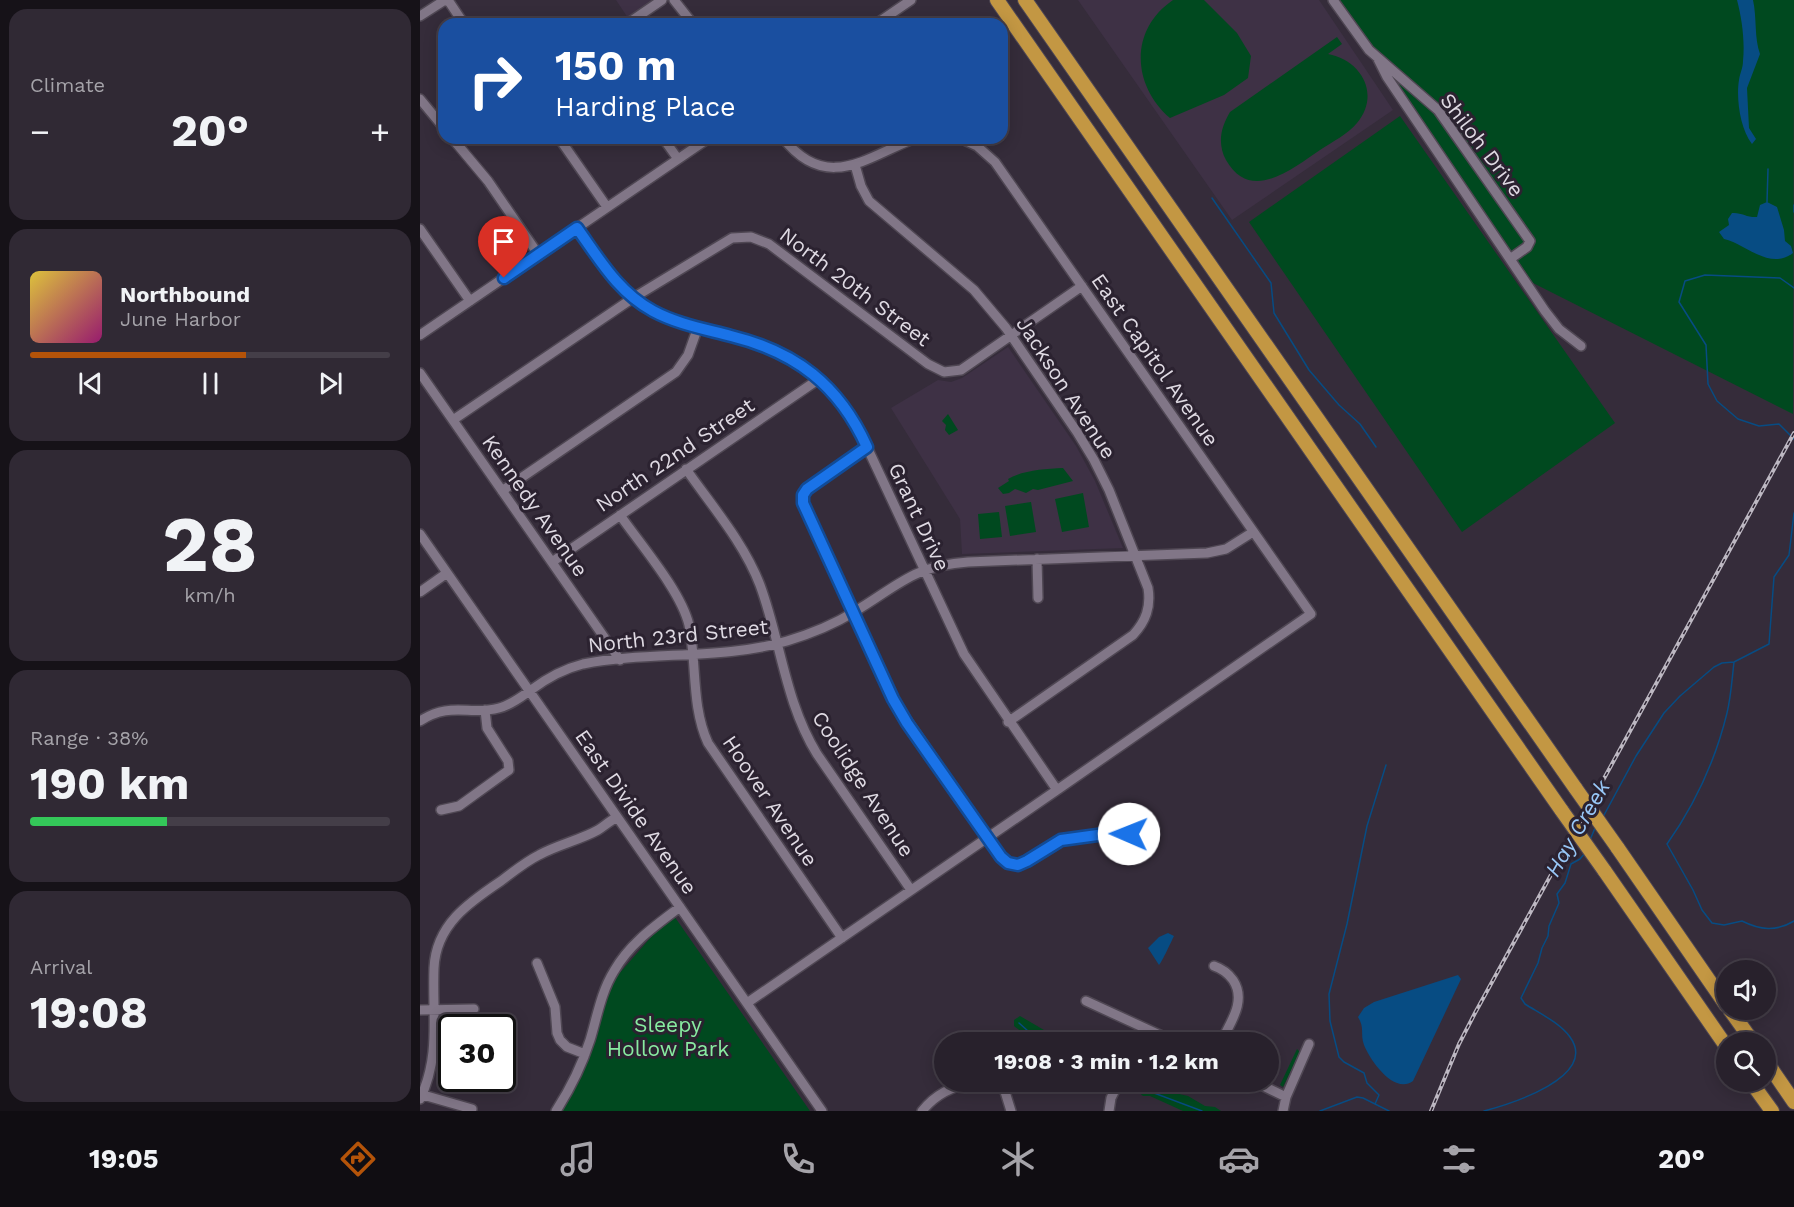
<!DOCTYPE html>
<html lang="en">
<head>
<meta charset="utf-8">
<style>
	:root { --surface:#28212c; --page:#302934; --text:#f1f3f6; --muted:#a5a3a9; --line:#443e48; --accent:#b45309 }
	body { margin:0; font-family:"Work Sans",sans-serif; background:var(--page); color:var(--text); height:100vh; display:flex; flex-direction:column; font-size:22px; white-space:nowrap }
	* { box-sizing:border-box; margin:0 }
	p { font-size:20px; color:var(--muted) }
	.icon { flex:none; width:33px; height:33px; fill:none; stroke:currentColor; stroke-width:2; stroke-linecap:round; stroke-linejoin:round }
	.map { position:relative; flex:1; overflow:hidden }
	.details { display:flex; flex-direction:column; gap:9px; padding:9px; background:#161218; width:420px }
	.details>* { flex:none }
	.guide { position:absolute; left:18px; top:18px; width:570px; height:126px; border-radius:18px; box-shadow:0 3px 15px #0003,0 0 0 2px var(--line); background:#1a4fa0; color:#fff; overflow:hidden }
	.fabs { position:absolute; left:1296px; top:960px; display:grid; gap:12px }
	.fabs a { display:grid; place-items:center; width:60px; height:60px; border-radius:50%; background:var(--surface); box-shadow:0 3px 15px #0003,0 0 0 2px var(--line); font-size:30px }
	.speed { position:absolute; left:18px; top:1014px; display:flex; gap:12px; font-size:30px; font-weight:700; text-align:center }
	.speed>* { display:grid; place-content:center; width:78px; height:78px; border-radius:50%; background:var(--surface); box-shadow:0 3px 15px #0003,0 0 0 2px var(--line); line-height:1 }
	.speed .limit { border:3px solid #111; border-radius:9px; background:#fff; color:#111 }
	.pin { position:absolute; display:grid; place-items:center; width:51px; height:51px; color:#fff; margin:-62px -26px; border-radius:50% 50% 50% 0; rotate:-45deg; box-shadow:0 0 6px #0007 }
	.pin .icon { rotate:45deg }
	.me { position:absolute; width:66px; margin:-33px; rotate:271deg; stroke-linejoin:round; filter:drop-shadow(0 0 4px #0008) }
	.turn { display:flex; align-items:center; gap:21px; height:126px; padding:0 18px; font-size:27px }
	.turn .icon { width:78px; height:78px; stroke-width:2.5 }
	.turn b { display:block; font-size:42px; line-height:51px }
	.big { font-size:45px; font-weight:700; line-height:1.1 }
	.details .tile { flex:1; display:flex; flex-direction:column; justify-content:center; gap:9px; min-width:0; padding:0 21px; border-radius:18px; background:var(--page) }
	.details .dial { align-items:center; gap:0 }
	.dial b { font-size:78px; line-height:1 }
	.song { display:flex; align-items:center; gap:18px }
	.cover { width:72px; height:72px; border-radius:9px; background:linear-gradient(135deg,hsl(50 70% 55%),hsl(320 70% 35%)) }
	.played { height:6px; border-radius:3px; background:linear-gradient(90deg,var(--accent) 60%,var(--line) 60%) }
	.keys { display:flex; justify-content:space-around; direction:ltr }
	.heat { display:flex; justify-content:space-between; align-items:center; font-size:33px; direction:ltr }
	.charge { height:9px; border-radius:4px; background:linear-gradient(90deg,#34c759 38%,var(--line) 0) }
	.trip { position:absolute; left:514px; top:1032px; width:345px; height:60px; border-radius:30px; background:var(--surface); box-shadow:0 3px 15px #0003,0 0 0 2px var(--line); font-weight:700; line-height:60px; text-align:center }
	.menu { display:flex; height:96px; justify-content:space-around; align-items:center; background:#100d12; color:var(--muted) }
	.menu .icon { width:42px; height:42px }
	.menu .selected { color:var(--accent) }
	.menu b { font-size:27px; color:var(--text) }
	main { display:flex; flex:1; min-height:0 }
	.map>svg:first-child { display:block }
</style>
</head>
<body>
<main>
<section class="details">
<div class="tile"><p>Climate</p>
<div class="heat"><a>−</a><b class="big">20°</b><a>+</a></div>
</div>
<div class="tile">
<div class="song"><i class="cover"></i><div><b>Northbound</b><p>June Harbor</p></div></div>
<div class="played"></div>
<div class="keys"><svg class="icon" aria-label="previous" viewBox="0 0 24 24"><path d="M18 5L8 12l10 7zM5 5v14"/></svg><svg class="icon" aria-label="pause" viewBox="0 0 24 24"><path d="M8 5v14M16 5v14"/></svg><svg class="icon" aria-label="next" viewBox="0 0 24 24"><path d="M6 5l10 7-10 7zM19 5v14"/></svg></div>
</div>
<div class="tile dial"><b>28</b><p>km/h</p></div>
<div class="tile"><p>Range · 38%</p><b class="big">190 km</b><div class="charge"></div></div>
<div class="tile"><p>Arrival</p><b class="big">19:08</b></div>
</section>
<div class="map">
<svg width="1374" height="1111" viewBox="0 0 1374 1111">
	<rect width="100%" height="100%" fill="#352c3a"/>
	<path fill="#3e3145" d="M196 0H234L208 18Z
		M658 0H899L973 110 812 220Z
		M247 138H281L259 154Z
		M588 347 656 446 675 481 703 548 542 554 540 519 471 408 518 380 531 382 542 378Z"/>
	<path fill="#00491f" d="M753 0H784L817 33 831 56 828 78 804 95 750 118C712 85 709 30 753 0Z
		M919 0H1374L1373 414 1113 283Z
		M917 37 922 44 908 54C941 60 961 94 937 123 928 134 912 142 900 150 873 168 831 204 806 160 797 143 801 127 810 112Z
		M980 116 1195 423 1042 532 829 222Z
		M528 414 538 430 529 435 525 430 526 425 522 421Z
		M643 468 653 481 618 490 613 489 606 493 595 489 589 493 583 494 578 488 589 481 588 479C604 470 624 469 643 468Z
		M663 493 669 527 642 532 635 499Z
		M611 502 616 532 590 536 585 506Z
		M579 512 582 537 560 539 558 514Z
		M252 913 390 1111H136L153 1081 184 991Z
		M600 1016 624 1030 631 1039 640 1042 613 1041 594 1026V1020Z
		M877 1049 880 1052 863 1087 860 1085Z
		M726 1082 746 1091 768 1096 785 1106 795 1107 801 1111H763L730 1096H723L715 1089 718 1084Z"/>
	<path fill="#074c83" d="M1317 0H1333C1337 18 1334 38 1340 54L1327 88 1329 128 1336 139 1332 144C1320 129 1316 98 1319 80 1320 73 1323 68 1323 61 1325 41 1322 19 1317 0Z
		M1347 202 1357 207 1364 230 1365 241 1371 246 1373 253C1350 271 1326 244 1304 239L1299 232 1309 225 1308 219 1312 213C1321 212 1328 218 1337 217L1340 205Z
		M748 933 754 936C751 942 742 962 739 965L728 948 739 937Z
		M1038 975 1041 979 993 1081C974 1095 950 1060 944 1045 940 1034 945 1028 938 1017L944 1008 954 1002Z"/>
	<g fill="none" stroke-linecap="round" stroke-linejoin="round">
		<path stroke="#074c83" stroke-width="1.5" d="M792 198 851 283 854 313 889 370 919 405 940 424 956 447
			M1347 202 1348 169
			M1374 205V212
			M1374 288 1360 278 1285 275 1265 281 1259 302 1286 345 1288 384 1297 401 1318 419 1339 426 1359 424 1374 439
			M1314 662C1312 679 1311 697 1307 713 1295 762 1276 803 1247 844L1273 890 1282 910 1292 923 1304 925 1322 921C1340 930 1356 932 1374 921
			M1183 817 1216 756 1244 713 1260 696 1294 667 1302 663 1314 662 1349 644 1354 577 1369 555 1374 513
			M1170 840 1175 828
			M599 1023 608 1031 612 1039 629 1042
			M718 1087 782 1111
			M955 1104 959 1095 947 1083 944 1073 924 1062 919 1057 910 1021 909 994 927 924 947 826 966 765
			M900 1111 937 1097 943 1098 969 1111
			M1064 1111C1090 1104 1179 1077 1150 1037 1140 1023 1119 1013 1105 1004L1101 998 1118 963 1122 948 1128 936 1129 926 1139 903 1137 894 1145 883 1151 864 1160 859 1165 853"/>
		<g stroke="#4f4753" stroke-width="12">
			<path id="minor" d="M26 0 30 3 44 24
				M254 0 273 24
				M913 0 949 50 1018 110 1110 241 1107 247 1090 259
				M0 16 25 0
				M207 24 242 0
				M456 24 491 0
				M958 59 967 77 1125 311 1139 329 1161 346
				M0 99 24 128
				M32 138 68 181 118 254
				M139 138 187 207
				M243 138 258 159
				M363 138C407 194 448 156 496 138
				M540 138 557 146 575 162 891 614 637 790
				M435 165 441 186 449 201 554 290 586 328 657 432 674 460 689 490 728 588C731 607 726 621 713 635L588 722
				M157 228C179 259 198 292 233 311 254 323 279 328 302 334 363 349 408 373 439 430L544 654 637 790 327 1003
				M0 229 50 301
				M0 335 289 138
				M0 373 200 660
				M33 420 213 298 312 238 331 237 349 244 508 364 524 372 541 370 662 286
				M447 447 390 486C383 492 382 498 384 507L477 706 581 857 588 863 598 865 607 861 641 840 692 833
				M266 469C292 506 324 543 340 585 361 642 365 702 397 754L491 890
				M82 491 256 372 268 355 278 327
				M200 515C220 544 261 591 269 625 277 663 271 706 288 743L422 938
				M0 534 402 1111
				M617 559 618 598
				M132 562 399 379
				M0 592 27 573
				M0 721C31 701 49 716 79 708 91 705 101 697 111 690 127 678 143 669 163 664 228 651 303 660 367 641 390 634 413 625 434 612 478 586 492 566 548 562L787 553 806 549 833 532
				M21 810 39 806 89 770 88 761 67 728 65 710
				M692 832a9 9 0 1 1 18 0a9 9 0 1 1-18 0Z
				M117 963 135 1007 137 1033 140 1040 147 1047 165 1054
				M794 966C803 969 808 973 813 980 827 1001 810 1023 801 1042
				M666 1001 755 1042
				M0 1010 54 1009
				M573 1037 574 1042
				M718 1042 724 1028
				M582 1082 591 1111
				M835 1082 866 1097
				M0 1094 52 1109
				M0 1099C21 1055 12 1015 14 968 16 925 48 903 81 881 93 872 105 862 119 855 137 845 160 840 178 830 184 826 190 821 197 817
				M136 1111C150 1089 162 1065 170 1040 177 1017 181 992 194 971 210 943 235 926 260 907
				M502 1111C516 1094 531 1087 553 1082
				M689 1111 691 1098 699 1082
				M863 1111 866 1097 889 1044"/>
		</g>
		<g stroke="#4f4753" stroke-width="16">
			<path id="highway" d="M577 0 1142 811
				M605 0 1156 789
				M1197 847 1306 1005
				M1184 870 1306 1046
				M1310 1010 1333 1042
				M1346 1061 1374 1102
				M1331 1082 1352 1111"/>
		</g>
		<use href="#minor" stroke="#817687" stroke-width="9"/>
		<use href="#highway" stroke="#c39743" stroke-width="14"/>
		<g stroke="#bdb8c2" stroke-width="4">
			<path id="rail" d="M1011 1111 1039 1044 1055 1013 1374 433"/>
		</g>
		<use href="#rail" stroke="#2b2230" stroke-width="1.5" stroke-dasharray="4.5" stroke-linecap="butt"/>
		<g stroke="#4f4753" stroke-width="16" stroke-linecap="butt">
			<path id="highway-bridge" d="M1156 789 1197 847
				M1142 811 1184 870"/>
		</g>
		<use href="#highway-bridge" stroke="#c39743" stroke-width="14"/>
	</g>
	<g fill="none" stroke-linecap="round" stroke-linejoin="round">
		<g stroke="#114b97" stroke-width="15">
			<path id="route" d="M84 278 157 228C180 260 198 292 233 311 257 324 285 329 311 336 376 352 419 385 447 447L387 489 383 495V503L473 699 487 723 581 857 588 863 598 865 607 861 641 840 692 833 696 840C702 842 707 840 709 834"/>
		</g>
		<use href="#route" stroke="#1a73e8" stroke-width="10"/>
	</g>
	<g text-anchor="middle" stroke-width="6" stroke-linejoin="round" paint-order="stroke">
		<g font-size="21" fill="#dfdae3" stroke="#2b2230">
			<text transform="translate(1062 145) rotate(53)" y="7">Shiloh Drive</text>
			<text transform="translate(435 287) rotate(37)" y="7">North 20th Street</text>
			<text transform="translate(735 360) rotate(55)" y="7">East Capitol Avenue</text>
			<text transform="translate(646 388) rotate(57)" y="7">Jackson Avenue</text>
			<text transform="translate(255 455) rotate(-34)" y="7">North 22nd Street</text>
			<text transform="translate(115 506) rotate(55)" y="7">Kennedy Avenue</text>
			<text transform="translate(499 517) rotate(65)" y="7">Grant Drive</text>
			<text transform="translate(258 636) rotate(-6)" y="7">North 23rd Street</text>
			<text transform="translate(443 784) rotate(57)" y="7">Coolidge Avenue</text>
			<text transform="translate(350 801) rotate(56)" y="7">Hoover Avenue</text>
			<text transform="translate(216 812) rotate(55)" y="7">East Divide Avenue</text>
		</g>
		<g font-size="21" fill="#88eca1" stroke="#2b2230">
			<text x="248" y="1032">Sleepy<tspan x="248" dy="24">Hollow Park</tspan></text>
		</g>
		<g font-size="22" font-style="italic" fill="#98c7f7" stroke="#2b2230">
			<text transform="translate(1157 828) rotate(-60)" y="8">Hay Creek</text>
		</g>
	</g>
</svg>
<div class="fabs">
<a><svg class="icon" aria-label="sound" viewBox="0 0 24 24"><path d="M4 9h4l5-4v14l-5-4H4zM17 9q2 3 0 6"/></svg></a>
<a><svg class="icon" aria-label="search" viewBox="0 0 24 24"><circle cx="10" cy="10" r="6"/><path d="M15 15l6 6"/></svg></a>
</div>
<div class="speed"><div class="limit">30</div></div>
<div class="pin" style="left:84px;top:278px;background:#d93025"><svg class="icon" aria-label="arrive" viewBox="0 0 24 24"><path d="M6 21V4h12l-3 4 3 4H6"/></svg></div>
<svg class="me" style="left:709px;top:834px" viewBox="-20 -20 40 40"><circle r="19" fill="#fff"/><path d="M0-13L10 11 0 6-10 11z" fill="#1a73e8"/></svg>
<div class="trip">19:08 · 3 min · 1.2 km</div>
<div class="guide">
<div class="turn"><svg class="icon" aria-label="right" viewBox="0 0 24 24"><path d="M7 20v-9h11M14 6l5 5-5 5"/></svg><div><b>150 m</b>Harding Place</div></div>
</div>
</div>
</main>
<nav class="menu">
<b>19:05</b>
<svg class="icon selected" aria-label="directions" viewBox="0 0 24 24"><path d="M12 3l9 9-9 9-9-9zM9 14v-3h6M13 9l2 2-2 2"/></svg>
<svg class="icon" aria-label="music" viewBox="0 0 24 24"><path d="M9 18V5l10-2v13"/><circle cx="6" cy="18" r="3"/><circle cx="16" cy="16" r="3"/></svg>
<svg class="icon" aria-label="phone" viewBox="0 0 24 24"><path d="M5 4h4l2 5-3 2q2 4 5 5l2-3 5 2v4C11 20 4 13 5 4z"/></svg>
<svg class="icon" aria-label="climate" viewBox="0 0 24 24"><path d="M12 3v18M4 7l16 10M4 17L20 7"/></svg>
<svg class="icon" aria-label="car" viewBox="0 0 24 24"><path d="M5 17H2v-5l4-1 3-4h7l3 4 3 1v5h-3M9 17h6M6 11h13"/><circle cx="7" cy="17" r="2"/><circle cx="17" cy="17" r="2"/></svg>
<svg class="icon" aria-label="filters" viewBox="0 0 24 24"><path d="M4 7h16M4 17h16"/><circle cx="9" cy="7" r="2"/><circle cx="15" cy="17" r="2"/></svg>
<b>20°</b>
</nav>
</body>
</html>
